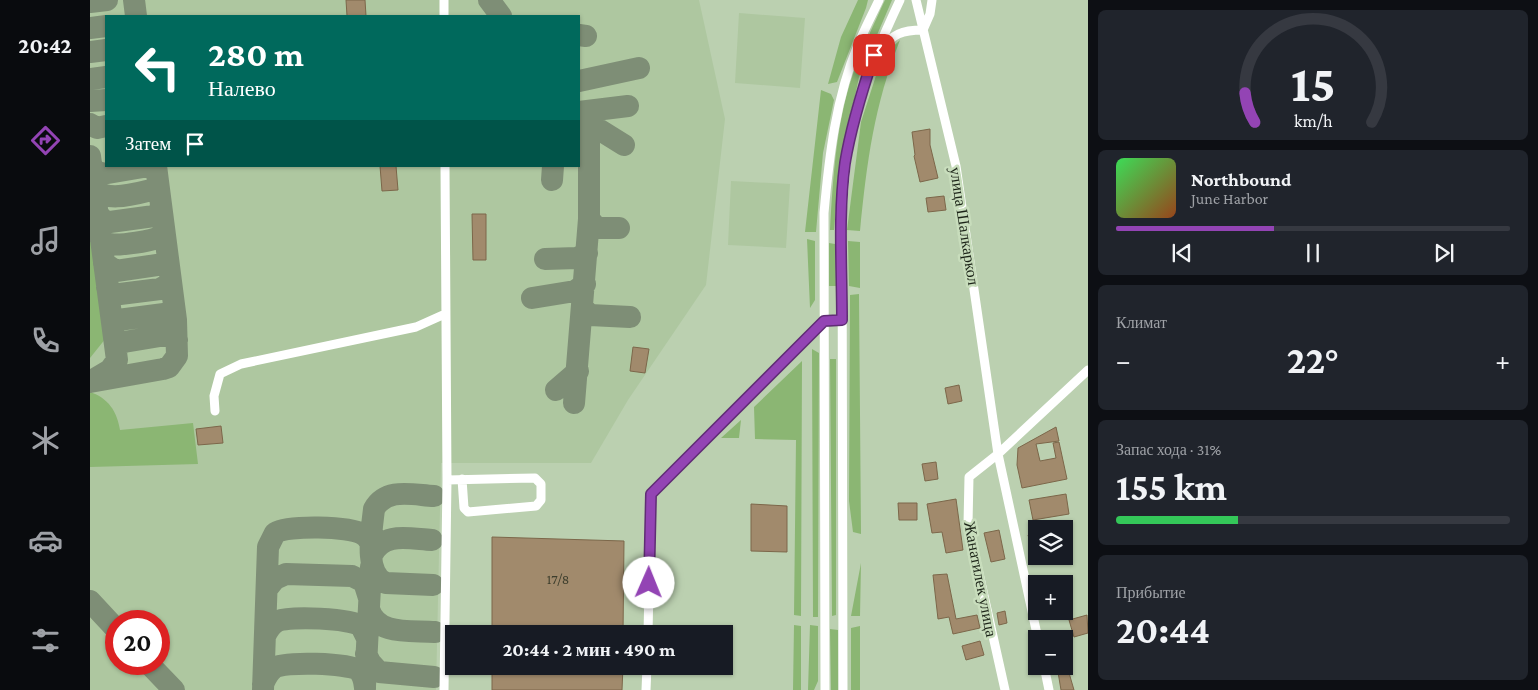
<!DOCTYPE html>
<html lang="ru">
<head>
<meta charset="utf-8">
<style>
	:root { --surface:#171b24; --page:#20242c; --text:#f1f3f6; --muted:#9ea1a6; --line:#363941; --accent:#9344b4 }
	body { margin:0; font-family:"Crimson Pro",serif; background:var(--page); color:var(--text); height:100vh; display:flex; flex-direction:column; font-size:19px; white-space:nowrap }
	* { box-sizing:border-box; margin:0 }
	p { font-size:16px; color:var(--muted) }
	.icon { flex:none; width:28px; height:28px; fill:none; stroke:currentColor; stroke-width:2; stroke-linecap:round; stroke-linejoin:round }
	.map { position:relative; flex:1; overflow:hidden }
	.sheet { display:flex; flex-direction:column; gap:10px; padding:10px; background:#0d0f14; width:450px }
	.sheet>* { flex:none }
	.hud { position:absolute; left:15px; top:15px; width:475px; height:152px; border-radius:0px; box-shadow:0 1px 4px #0004; background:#00695c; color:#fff; overflow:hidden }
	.controls { position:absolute; left:938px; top:520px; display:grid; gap:10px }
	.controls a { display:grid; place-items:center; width:45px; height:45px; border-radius:0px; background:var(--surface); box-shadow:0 1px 4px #0004; font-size:25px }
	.speed { position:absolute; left:15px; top:610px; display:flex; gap:10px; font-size:25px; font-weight:700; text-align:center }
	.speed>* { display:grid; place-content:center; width:65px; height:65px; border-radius:50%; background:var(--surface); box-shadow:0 1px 4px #0004; line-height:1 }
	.speed .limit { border:8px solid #d22; background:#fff; color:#111 }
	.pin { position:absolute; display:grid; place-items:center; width:42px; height:42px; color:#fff; margin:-21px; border-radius:10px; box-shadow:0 2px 8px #0006 }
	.me { position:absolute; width:55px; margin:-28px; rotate:1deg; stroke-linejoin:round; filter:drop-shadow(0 0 4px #0008) }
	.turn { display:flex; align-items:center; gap:18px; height:105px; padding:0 20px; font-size:22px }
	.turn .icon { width:65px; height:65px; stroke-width:2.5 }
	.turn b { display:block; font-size:35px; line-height:42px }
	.then { display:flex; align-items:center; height:48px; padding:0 20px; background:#0003; gap:10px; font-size:19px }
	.big { font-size:38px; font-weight:700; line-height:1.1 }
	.sheet .card { flex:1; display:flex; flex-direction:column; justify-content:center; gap:8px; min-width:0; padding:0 18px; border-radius:8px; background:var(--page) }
	.sheet .dial { align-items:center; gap:0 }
	.dial svg { height:130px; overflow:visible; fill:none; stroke:var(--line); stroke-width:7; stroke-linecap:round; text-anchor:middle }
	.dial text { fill:var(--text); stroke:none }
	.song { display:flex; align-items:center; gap:15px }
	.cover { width:60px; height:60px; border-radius:8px; background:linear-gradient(135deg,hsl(130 70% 55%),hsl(20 70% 35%)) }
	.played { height:5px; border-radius:2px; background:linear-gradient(90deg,var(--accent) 40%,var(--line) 40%) }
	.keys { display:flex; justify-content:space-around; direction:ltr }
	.heat { display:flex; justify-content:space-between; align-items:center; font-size:28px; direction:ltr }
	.charge { height:8px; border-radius:4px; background:linear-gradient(90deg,#34c759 31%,var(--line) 0) }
	.trip { position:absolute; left:355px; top:625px; width:288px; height:50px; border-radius:0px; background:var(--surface); box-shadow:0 1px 4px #0004; font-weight:700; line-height:50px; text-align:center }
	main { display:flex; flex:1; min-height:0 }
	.dock { display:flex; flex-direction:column; width:90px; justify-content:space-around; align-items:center; background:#090b0e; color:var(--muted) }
	.dock .icon { width:35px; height:35px }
	.dock .current { color:var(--accent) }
	.dock b { font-size:22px; color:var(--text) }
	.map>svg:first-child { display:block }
</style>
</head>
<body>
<main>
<nav class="dock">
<b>20:42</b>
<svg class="icon current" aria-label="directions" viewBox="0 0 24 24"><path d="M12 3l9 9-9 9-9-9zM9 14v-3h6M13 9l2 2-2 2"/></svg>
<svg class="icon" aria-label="music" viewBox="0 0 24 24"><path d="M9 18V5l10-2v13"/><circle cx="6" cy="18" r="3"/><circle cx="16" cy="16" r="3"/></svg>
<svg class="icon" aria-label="phone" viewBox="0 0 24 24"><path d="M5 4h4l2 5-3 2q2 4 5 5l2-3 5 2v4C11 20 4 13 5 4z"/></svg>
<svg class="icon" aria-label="climate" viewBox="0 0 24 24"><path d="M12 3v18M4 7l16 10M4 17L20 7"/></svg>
<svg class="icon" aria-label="car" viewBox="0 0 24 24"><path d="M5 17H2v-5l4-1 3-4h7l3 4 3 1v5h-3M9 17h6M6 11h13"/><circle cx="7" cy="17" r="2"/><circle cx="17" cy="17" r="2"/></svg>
<svg class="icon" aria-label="filters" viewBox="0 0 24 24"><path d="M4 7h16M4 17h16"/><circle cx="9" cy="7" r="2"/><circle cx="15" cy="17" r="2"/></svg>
</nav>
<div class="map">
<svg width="998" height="690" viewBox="0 0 998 690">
	<rect width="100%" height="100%" fill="#bbd0b0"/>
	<path fill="#aec7a0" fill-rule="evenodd" d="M0 0H609L635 119 616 285 538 400 501 463H351L346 690H0ZM16 16H489V166H16ZM26 621H69V664H26Z
		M649 13 715 18 710 88 645 83Z
		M641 181 700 184 696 248 638 245Z"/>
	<path fill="#8bb673" d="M768 0H778L776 8 747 82 738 84 751 37Z
		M795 0H802L769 77 749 175 744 230H740C743 178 746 124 763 74 772 49 784 24 795 0Z
		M810 40C784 106 777 161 770 231L757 230 771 122 792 57Z
		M731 90 741 94 744 100 733 153 726 232H715Z
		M0 213 16 338 0 358Z
		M717 239 725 241V300L720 308Z
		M758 241 770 242V288L759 286Z
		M739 243 745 244 746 286H739Z
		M769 294 771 534 763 532 759 501 760 295Z
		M722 349 729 353 728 617H723Z
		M740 359H746V615L742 616Z
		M712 361 711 616 704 615 706 440 665 439 664 407Z
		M0 392C18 398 27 411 30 430L103 423 108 464 0 467Z
		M651 420 649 438H631Z
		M771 563 770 616H761Z
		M704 625 711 626V690H703Z
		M720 625 728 626V681L724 690H718Z
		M770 626V690H761V628Z
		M740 629 748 630V690H741Z"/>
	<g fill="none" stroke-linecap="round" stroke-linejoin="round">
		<path stroke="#7e8e76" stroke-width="22" d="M44 0 46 16
			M399 0 411 16
			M0 2 17 0
			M0 28 16 26
			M489 35 496 36
			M0 52 16 50
			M0 79 16 77
			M489 81 549 68
			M0 101 16 100
			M489 112 538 106
			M489 117 534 145
			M0 124 7 128 16 126
			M0 156 27 360 20 370 3 380
			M1 164 4 170 12 174 59 166
			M462 180 463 166
			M3 186C13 204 45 194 61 190L66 187 68 183
			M7 213 13 220 20 222 64 216 69 212 71 206
			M499 219 507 228H529
			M10 237C13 241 15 244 20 244 29 246 64 241 71 236L74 229
			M455 259 487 258 497 253
			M14 263 26 271 67 265 73 264 77 258
			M17 287 24 293 30 294 70 289 81 283
			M442 298 485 291 495 284
			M493 308 500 315 540 317
			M21 315 28 320 74 314 86 320
			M26 352 28 346 34 342 76 335 87 340
			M0 382 73 369 79 367 87 356 86 320 66 166
			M466 390 488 371
			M484 403 499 219V141L489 123
			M282 555C293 531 320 539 342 540
			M343 585 296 583C273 574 282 529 284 509 296 487 323 495 344 496
			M177 589 185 579 196 574 262 576 274 582 279 598
			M0 601 26 629
			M279 609C287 636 321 630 345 632
			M175 636C178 630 181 624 188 621 200 616 260 618 271 626L277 638
			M276 654 280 662 289 672 344 677
			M59 664 84 690
			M173 684C176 678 178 672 184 668 193 661 258 663 268 670 274 675 274 681 275 688
			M275 686 281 567
			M173 690 178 547 185 533C198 525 259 526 272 534 278 537 281 543 282 550"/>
	</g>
	<path fill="#a18a6c" stroke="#7c674a" d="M256 0H275L276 16H257Z
		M840 129V145L848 178 830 182 824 156 825 155 822 132Z
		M290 166H306L308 190 292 191Z
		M854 196 856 210 838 212 836 198Z
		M382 214H396V260H383Z
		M543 347 559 349 555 373 540 371Z
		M869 385 872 401 858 404 855 388Z
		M131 426 133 443 108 445 106 429Z
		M966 427 969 441 946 444 950 461 966 458 963 443 969 442 977 479 932 488 927 465 928 448Z
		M846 462 848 479 835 481 832 464Z
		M976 494 979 514 943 520 939 500Z
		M866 499 873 550 856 553 852 532 842 533 837 504Z
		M808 503H827V520H809Z
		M661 504 697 506V552L661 551Z
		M909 530 915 559 901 562 894 533Z
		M946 532V543L941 545 938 535Z
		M402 537 534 541 533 634H402Z
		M857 574 866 619 887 615 890 628 863 634 859 617 848 619 843 575Z
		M915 611 917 623 909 625 907 613Z
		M997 615 998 633 984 637 979 620Z
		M890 641 894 655 876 660 872 646Z
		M974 645H976L981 664 974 666Z
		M402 666H533L532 690H402Z
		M967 666H977L984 690H971Z"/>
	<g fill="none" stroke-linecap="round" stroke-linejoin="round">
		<path stroke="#fff" stroke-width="9" d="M354 0V16
			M826 0 866 166 908 454 948 639
			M789 50C804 34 811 30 833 30L840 14 842 0
			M125 411 124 396 130 374 151 364 326 327 355 314
			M357 480 445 478 451 484V500L446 506 378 512 374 508 372 479
			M558 634 561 494 735 321 752 320
			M954 666 959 690
			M354 690 357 480 355 166
			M556 690 557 666
			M735 690 734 213C739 157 746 97 768 45 774 30 782 15 789 0
			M753 690 752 213C755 176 757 139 768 103 779 67 794 34 810 0
			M915 690 878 524 879 477 908 454 998 370"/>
	</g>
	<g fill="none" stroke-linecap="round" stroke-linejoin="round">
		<g stroke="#602c75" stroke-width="12">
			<path id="route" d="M559 583 561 494 734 321 752 320C752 268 748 215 755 163 761 126 772 91 784 55"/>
		</g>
		<use href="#route" stroke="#9344b4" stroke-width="9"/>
	</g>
	<g text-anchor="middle" stroke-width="5" stroke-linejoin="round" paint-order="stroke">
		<g font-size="14" fill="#3d3e2d">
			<text x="468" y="584">17/8</text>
		</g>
		<g font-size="16" fill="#1c2418" stroke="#c8ddbc">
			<text transform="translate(875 226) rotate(81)" y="6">улица Шалкаркол</text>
			<text transform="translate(891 579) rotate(79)" y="6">Жанатилек улица</text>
		</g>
	</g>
</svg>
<div class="controls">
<a><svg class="icon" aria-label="layers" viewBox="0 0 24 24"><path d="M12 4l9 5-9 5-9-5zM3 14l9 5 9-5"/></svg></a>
<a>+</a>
<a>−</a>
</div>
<div class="speed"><div class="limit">20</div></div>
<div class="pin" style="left:784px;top:55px;background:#d93025"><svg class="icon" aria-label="arrive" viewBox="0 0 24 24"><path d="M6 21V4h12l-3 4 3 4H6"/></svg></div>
<svg class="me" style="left:559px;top:583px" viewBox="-20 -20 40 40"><circle r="19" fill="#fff"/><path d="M0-13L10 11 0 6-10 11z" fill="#9344b4"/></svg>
<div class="trip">20:44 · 2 мин · 490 m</div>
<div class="hud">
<div class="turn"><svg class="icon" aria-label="left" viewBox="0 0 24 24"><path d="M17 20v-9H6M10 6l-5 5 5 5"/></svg><div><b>280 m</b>Налево</div></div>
<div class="then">Затем<svg class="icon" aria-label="arrive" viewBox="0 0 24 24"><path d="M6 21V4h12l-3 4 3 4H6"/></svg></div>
</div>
</div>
<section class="sheet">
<div class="card dial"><svg viewBox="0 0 100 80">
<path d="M14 69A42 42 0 1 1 86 69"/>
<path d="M14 69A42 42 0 0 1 8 51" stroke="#9344b4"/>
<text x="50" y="56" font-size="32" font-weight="700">15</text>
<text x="50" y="72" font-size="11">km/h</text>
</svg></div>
<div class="card">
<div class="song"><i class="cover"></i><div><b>Northbound</b><p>June Harbor</p></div></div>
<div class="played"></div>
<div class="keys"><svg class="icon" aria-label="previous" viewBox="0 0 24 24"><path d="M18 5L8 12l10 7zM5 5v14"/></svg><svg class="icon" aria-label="pause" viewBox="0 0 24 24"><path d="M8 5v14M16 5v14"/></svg><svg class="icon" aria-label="next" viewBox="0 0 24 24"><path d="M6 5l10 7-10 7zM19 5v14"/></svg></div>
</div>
<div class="card"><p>Климат</p>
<div class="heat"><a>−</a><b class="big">22°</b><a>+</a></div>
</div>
<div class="card"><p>Запас хода · 31%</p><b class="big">155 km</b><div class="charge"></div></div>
<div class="card"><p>Прибытие</p><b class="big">20:44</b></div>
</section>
</main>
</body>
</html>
